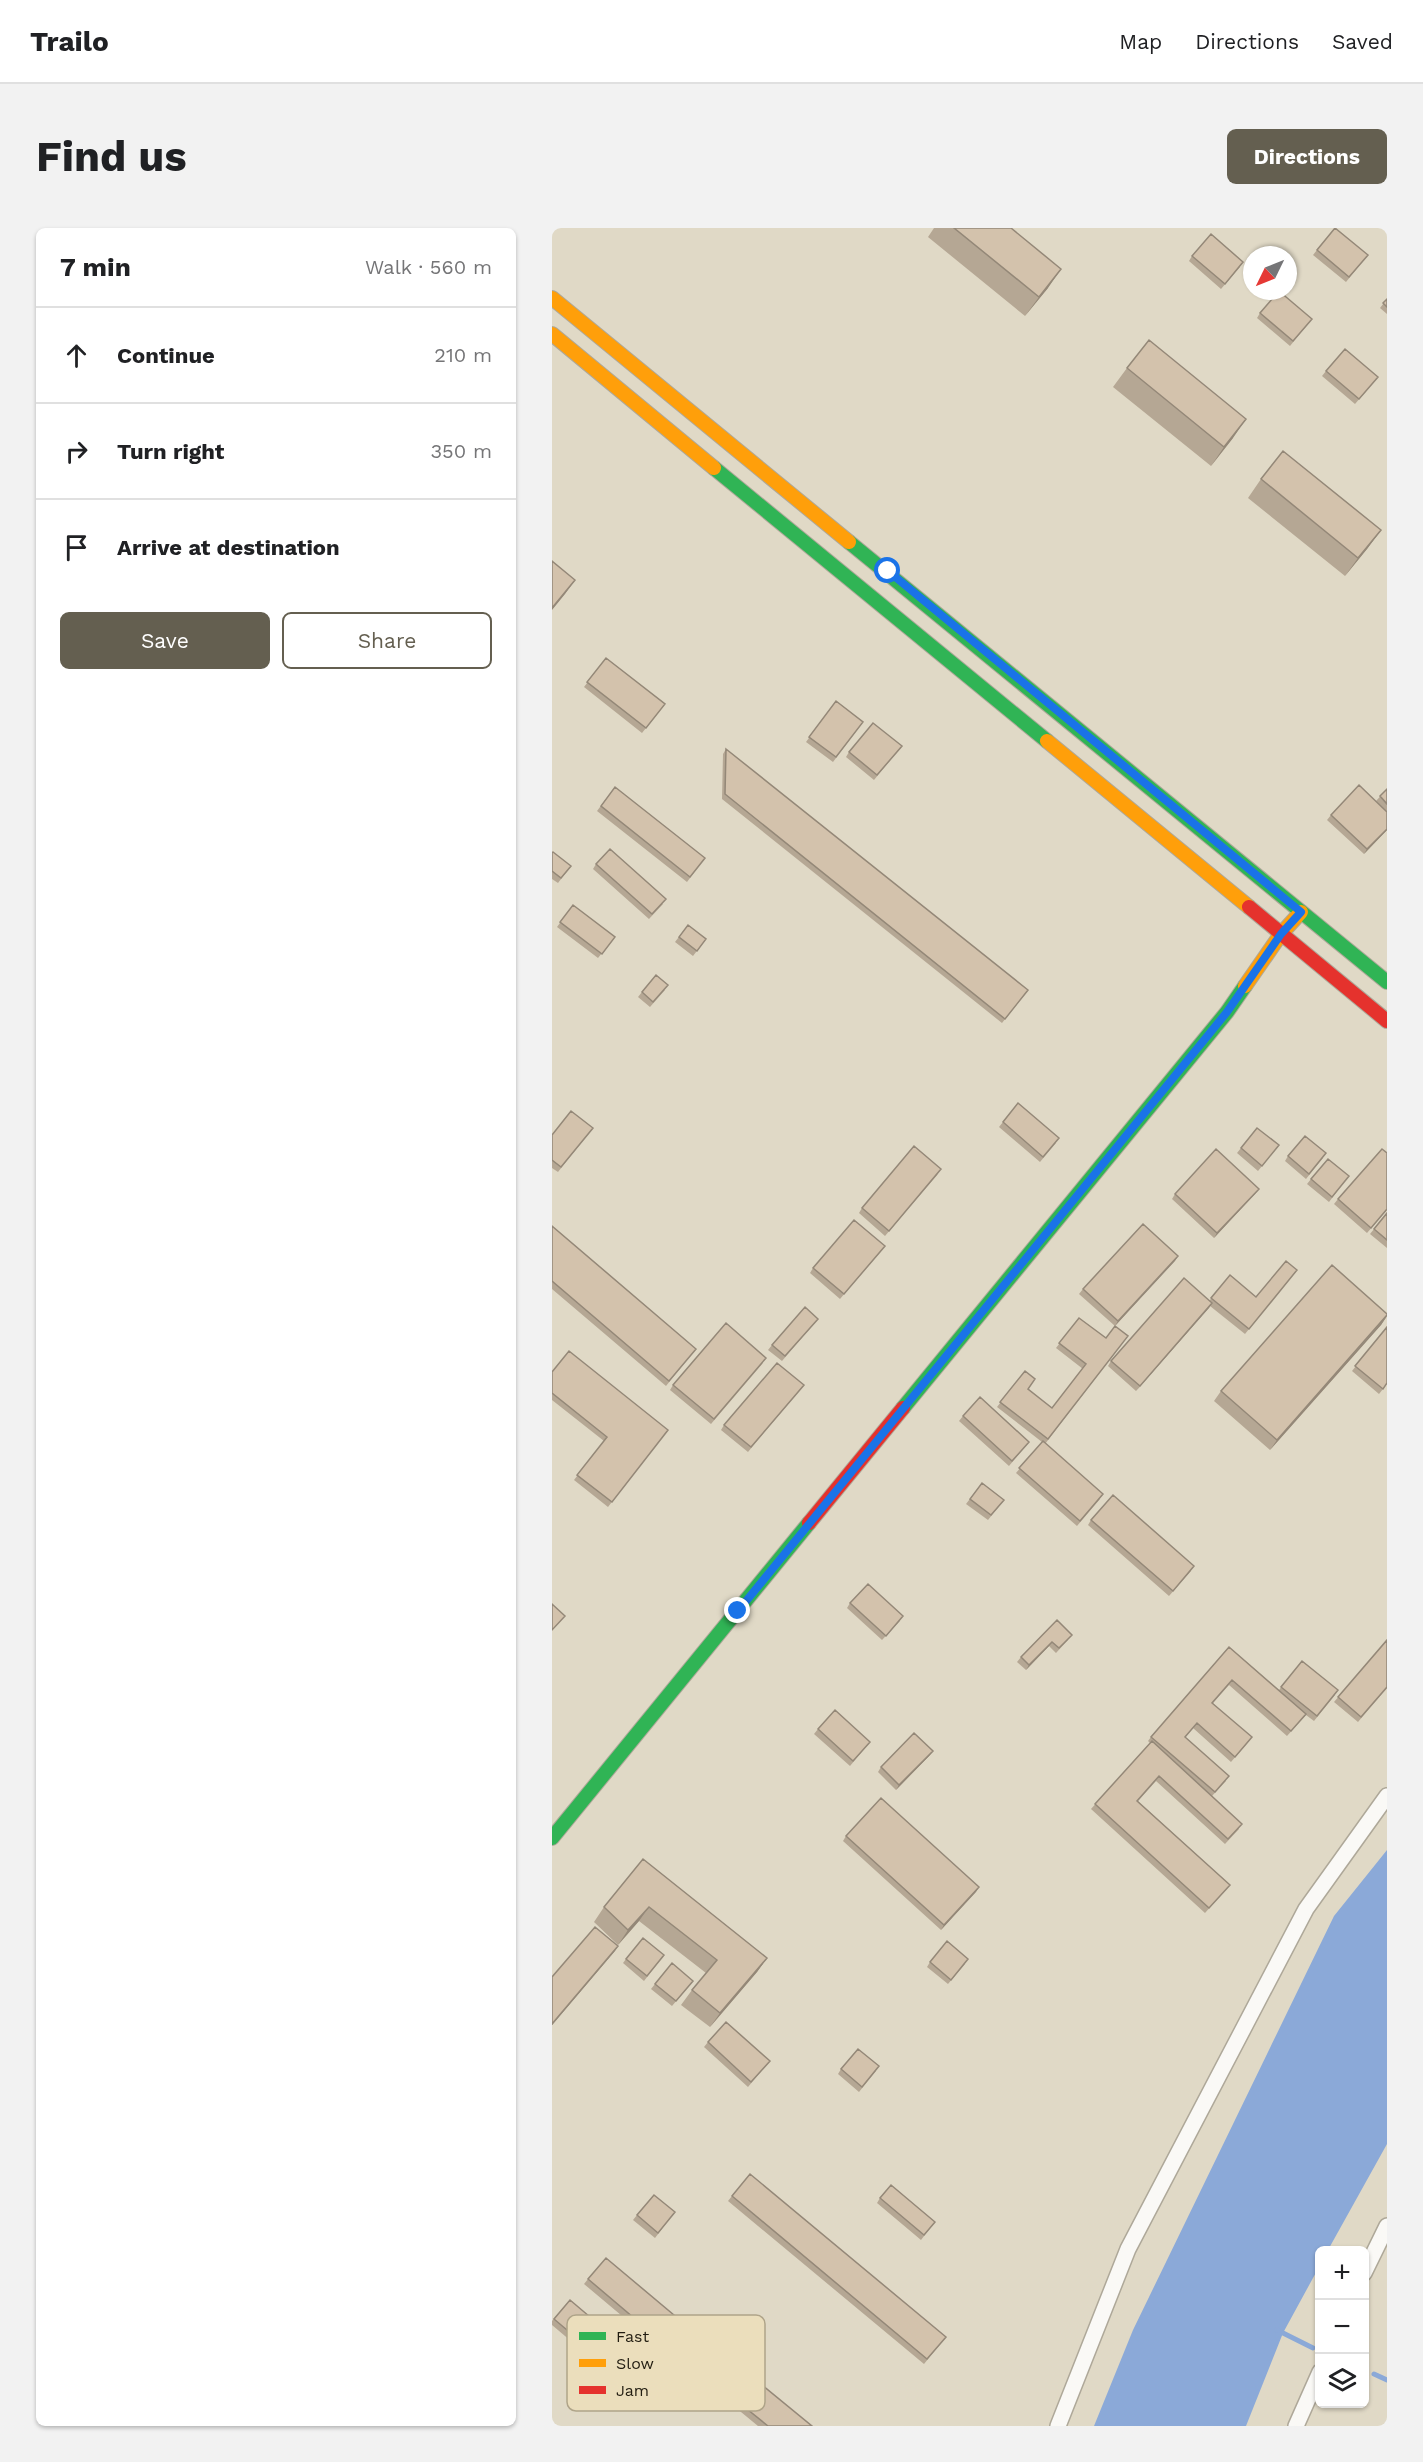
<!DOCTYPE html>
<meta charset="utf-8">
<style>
:root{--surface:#fff;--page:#f2f2f2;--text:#202124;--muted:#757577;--line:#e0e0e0;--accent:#645f50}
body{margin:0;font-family:"Work Sans",sans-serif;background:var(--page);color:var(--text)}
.controls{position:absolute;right:18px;bottom:18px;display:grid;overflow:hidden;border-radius:9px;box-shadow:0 2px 4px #0004}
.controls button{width:54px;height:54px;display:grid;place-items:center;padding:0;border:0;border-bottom:2px solid var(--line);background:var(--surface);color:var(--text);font:30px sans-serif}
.compass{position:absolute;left:691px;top:18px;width:54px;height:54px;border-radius:50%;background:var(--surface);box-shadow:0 2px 4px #0004;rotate:227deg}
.stop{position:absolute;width:18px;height:18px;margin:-14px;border:4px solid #1a73e8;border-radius:50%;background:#fff}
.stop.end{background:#1a73e8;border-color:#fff;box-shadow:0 2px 6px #0008}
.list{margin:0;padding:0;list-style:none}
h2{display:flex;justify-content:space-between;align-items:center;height:78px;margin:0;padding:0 24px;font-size:26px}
h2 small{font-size:20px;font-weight:400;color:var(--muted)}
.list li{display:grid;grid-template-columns:39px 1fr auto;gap:18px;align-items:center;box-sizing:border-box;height:96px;padding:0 24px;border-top:2px solid var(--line)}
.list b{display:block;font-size:22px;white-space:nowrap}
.list em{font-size:20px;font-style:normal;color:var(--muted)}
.actions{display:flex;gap:12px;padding:18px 24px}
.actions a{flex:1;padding:14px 0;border:2px solid var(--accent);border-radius:9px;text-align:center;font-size:21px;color:var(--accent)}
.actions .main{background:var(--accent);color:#fff}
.icon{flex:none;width:33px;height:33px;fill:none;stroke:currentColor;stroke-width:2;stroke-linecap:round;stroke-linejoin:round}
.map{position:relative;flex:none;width:835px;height:2198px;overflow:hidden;border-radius:9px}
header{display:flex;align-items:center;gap:36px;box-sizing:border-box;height:84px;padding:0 30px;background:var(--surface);border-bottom:2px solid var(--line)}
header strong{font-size:28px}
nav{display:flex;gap:33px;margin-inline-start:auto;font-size:21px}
.intro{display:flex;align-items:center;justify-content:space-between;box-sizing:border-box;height:144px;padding:0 36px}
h1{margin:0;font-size:42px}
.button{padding:15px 27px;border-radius:9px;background:var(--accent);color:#fff;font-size:21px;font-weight:700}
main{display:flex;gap:36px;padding:0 36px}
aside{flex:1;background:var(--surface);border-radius:9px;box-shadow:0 2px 4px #0004}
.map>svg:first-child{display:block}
.water{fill:#8ba9d8}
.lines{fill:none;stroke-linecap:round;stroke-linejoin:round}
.stream{stroke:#8ba9d8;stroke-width:5}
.street-casing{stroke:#aea899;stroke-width:18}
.fast-casing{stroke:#aea899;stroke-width:16}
.slow-casing{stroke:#aea899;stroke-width:16}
.jam-casing{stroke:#aea899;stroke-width:16}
.street{stroke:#faf9f6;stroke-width:15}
.fast{stroke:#30b455;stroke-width:14}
.slow{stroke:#ff9f0a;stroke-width:14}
.jam{stroke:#e5322d;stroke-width:14}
.wall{fill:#b5a794}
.shaded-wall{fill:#948878}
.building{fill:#d3c2ac;stroke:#948878;stroke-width:1.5}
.route{stroke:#1a73e8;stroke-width:8}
.key{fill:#ebdebc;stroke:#afa489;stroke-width:1.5}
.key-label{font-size:16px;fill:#221d11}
</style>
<header>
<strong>Trailo</strong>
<nav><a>Map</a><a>Directions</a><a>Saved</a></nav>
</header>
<div class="intro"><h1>Find us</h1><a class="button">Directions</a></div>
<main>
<aside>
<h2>7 min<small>Walk · 560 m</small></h2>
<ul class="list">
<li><svg class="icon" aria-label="ahead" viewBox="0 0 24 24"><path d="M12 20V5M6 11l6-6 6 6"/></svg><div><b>Continue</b></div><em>210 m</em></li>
<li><svg class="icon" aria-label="right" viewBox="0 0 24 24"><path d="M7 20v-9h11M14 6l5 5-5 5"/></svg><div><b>Turn right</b></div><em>350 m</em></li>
<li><svg class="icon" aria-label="arrive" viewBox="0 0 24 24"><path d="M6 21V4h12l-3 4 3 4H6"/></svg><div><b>Arrive at destination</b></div></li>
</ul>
<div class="actions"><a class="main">Save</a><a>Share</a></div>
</aside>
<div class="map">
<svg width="835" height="2198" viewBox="0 0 835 2198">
<rect width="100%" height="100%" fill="#e0d9c6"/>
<path class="water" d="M 835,1622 L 835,1916 L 776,2022 L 768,2022 L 767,2039 L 731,2105 L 694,2198 L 542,2198 L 581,2102 L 782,1688 Z"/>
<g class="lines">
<path class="stream" d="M 725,2102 L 761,2120
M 822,2146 L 835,2152"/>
<defs>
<path id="street" d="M 812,2045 L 835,1998
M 506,2198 L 576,2021 L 754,1681 L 835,1568
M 744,2198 L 768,2144"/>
<path id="fast" d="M 162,240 L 495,513
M 297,314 L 835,754
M 351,1180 L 675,784 L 693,758
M 0,1610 L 257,1295"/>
<path id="slow" d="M 0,70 L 297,314
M 0,106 L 162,240
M 495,513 L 697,679
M 693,758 L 729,706 L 749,684"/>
<path id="jam" d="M 697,679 L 835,793
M 257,1295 L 351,1180"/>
</defs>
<use href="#street" class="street-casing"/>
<use href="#fast" class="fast-casing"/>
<use href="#slow" class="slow-casing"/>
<use href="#jam" class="jam-casing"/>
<use href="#street" class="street"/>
<use href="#fast" class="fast"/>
<use href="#slow" class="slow"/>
<use href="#jam" class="jam"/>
</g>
<path class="wall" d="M 382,0 L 459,0 L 496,60 L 473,88 L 376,9 Z
M 765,22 L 816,27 L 794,54 L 761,27 Z
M 640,28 L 688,39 L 669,61 L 637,33 Z
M 835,71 L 835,86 L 828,80 Z
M 708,85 L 756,96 L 738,118 L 705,90 Z
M 575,140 L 681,210 L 659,238 L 561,159 Z
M 774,143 L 822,154 L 803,176 L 770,148 Z
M 709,251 L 829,302 L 815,321 L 793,348 L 696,270 Z
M 54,430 L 113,476 L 90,505 L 32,459 Z
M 284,473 L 311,494 L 281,534 L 254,514 Z
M 350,518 L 322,552 L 294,529 L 297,524 Z
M 174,521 L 472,767 L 450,795 L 170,571 L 171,526 Z
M 63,559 L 153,630 L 135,654 L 45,583 Z
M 835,561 L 835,602 L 812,626 L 775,592 L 779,587 L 835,584 L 824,573 Z
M 0,625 L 19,638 L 6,655 L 0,651 Z
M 44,636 L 111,676 L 97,691 L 41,641 Z
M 21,677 L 63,709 L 46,730 L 5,699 Z
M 136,697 L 154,711 L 141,728 L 123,714 Z
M 113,762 L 98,779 L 86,769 L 90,764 Z
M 451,894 L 504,915 L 488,934 L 447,899 Z
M 41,900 L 6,944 L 0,940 L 0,907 Z
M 727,917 L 706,943 L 685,925 L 689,920 Z
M 835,925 L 835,982 L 815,1005 L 782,976 L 786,971 Z
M 736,928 L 771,930 L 754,951 L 733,933 Z
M 386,946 L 333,1008 L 307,985 L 310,980 Z
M 759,951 L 793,953 L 777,974 L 755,956 Z
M 707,961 L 662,1010 L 620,971 L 623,966 Z
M 835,985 L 835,1020 L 818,1006 Z
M 0,998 L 144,1121 L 114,1158 L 0,1061 Z
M 329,1023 L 288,1071 L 258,1045 L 261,1040 Z
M 626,1028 L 563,1098 L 527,1066 L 531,1061 Z
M 745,1042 L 693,1106 L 658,1078 L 584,1163 L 556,1138 L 559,1133 L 658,1072 L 678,1047 L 704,1069 Z
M 835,1088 L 829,1097 L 718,1222 L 662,1173 L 669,1163 Z
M 527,1090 L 554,1110 L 576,1108 L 493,1216 L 548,1271 L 525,1298 L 464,1245 L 490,1214 L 445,1179 L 473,1143 L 476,1161 L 500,1180 L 531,1141 L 504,1120 Z
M 266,1091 L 230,1133 L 216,1122 L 220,1117 Z
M 835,1099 L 835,1156 L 827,1166 L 800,1143 Z
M 211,1135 L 159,1196 L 118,1162 L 121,1157 Z
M 0,1144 L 116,1202 L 56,1279 L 22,1252 L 52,1213 L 0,1172 Z
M 252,1157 L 196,1224 L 169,1202 L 172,1197 Z
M 411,1188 L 477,1214 L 457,1238 L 407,1193 Z
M 430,1255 L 452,1272 L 436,1292 L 414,1276 Z
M 539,1292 L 639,1343 L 617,1368 L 536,1297 Z
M 298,1375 L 348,1393 L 330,1412 L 295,1380 Z
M 505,1392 L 516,1412 L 504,1425 L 497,1418 L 474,1442 L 465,1434 L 469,1429 Z
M 835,1412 L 835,1460 L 806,1494 L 782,1474 Z
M 677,1419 L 727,1462 L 750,1433 L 783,1467 L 762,1493 L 754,1487 L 735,1508 L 677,1457 L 661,1475 L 696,1514 L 679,1534 L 641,1500 L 633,1509 L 674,1553 L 660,1568 L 687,1601 L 673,1616 L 604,1553 L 586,1573 L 678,1657 L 653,1685 L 539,1581 L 598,1515 L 596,1513 L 599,1509 Z
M 266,1501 L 318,1514 L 298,1538 L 262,1506 Z
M 381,1523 L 377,1528 L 344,1562 L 326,1544 L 329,1539 Z
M 294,1608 L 427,1659 L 389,1702 L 291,1613 Z
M 91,1631 L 215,1730 L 205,1744 L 158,1799 L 129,1777 L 140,1762 L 154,1745 L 87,1693 L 66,1717 L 42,1694 L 52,1679 Z
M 112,1727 L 92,1753 L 71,1735 L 74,1731 Z
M 378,1734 L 413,1736 L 396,1756 L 375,1739 Z
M 103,1756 L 137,1758 L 120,1778 L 99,1761 Z
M 156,1814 L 218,1833 L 196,1859 L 152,1819 Z
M 289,1841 L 324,1843 L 307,1864 L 286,1846 Z
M 180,1968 L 394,2109 L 372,2136 L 176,1973 Z
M 328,1970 L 379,1999 L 369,2012 L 325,1975 Z
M 85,1987 L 119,1989 L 103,2010 L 81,1992 Z
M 36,2051 L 169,2134 L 151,2156 L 32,2056 Z
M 18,2072 L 107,2154 L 91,2174 L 0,2097 L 0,2093 Z
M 175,2165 L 260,2198 L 206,2198 L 172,2170 Z"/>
<path class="shaded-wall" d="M 509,41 L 496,60 L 473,88 L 487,69 Z
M 694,191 L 681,210 L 659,238 L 672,219 Z
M 829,302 L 815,321 L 793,348 L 806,330 Z
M 23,352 L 13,366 L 0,382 L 0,380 Z
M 835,601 L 835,602 L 812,626 L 815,621 Z
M 707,961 L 703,966 L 662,1010 L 665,1005 Z
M 626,1028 L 623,1033 L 563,1098 L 566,1093 Z
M 660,1075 L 657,1080 L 584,1163 L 588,1158 Z
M 835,1088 L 829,1097 L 718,1222 L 725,1212 Z
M 500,1414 L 497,1418 L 474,1442 L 477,1437 Z
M 381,1523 L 377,1528 L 344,1562 L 347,1557 Z
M 427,1659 L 424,1664 L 389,1702 L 392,1697 Z
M 97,1679 L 87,1693 L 66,1717 L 76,1702 Z
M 66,1718 L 63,1723 L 0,1797 L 0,1796 Z
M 215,1730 L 205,1744 L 158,1799 L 168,1785 Z"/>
<path class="building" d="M 402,0 L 459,0 L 509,41 L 487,69 Z
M 783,0 L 816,27 L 797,49 L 765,22 Z
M 659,6 L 691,34 L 673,56 L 640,28 Z
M 727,63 L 760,91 L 741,113 L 708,85 Z
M 835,71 L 835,79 L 831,75 Z
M 597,112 L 694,191 L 672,219 L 575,140 Z
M 793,121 L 826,149 L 807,171 L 774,143 Z
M 731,223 L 829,302 L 806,330 L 709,251 Z
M 0,333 L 23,352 L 0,380 Z
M 54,430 L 113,476 L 94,500 L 35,454 Z
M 284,473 L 311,494 L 284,529 L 257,509 Z
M 321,495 L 350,518 L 325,547 L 297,524 Z
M 174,521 L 476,762 L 453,791 L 173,566 Z
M 807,557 L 835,584 L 835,601 L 815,621 L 779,587 Z
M 63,559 L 153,630 L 138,649 L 49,578 Z
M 835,561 L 835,576 L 828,568 Z
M 58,621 L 114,671 L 100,686 L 44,636 Z
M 1,624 L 19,638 L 9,650 L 0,643 L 0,625 Z
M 21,677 L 63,709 L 50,726 L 8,694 Z
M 136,697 L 154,711 L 145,723 L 127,709 Z
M 104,747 L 116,757 L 101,774 L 90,764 Z
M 466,875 L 507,910 L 491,929 L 451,894 Z
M 19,883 L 41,900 L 9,939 L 0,932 L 0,907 Z
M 705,900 L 727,917 L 710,938 L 689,920 Z
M 753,908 L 774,925 L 757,946 L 736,928 Z
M 362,918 L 389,941 L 337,1003 L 310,980 Z
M 664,921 L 707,961 L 665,1005 L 623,966 Z
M 830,921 L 835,925 L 835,981 L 819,1000 L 786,971 Z
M 776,931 L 797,948 L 780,969 L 759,951 Z
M 835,985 L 835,1012 L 822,1001 Z
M 302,992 L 333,1018 L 292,1066 L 261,1040 Z
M 591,996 L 626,1028 L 566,1093 L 531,1061 Z
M 0,998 L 144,1121 L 117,1153 L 0,1053 Z
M 734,1033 L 745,1042 L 697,1101 L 659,1070 L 678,1047 L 704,1069 Z
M 780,1037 L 835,1086 L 835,1087 L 725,1212 L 669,1163 Z
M 632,1050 L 660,1075 L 588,1158 L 559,1133 Z
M 253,1079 L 266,1091 L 233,1128 L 220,1117 Z
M 527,1090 L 554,1110 L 563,1098 L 576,1108 L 496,1211 L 448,1174 L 473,1143 L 483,1151 L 476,1161 L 500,1180 L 534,1136 L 507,1115 Z
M 174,1095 L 214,1130 L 162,1191 L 121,1157 Z
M 835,1099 L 835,1155 L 831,1161 L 803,1138 Z
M 17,1123 L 116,1202 L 60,1274 L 25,1247 L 55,1209 L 0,1165 L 0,1144 Z
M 225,1135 L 252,1157 L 199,1219 L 172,1197 Z
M 428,1169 L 477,1214 L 460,1233 L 411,1188 Z
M 491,1213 L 551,1266 L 528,1293 L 467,1240 Z
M 430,1255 L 452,1272 L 439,1287 L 418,1271 Z
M 561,1267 L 642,1338 L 621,1363 L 539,1292 Z
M 316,1356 L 351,1388 L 334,1408 L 298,1375 Z
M 0,1376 L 13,1388 L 0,1402 Z
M 505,1392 L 520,1407 L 507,1420 L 500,1414 L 477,1437 L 469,1429 Z
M 835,1412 L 835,1459 L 809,1489 L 786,1469 Z
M 677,1419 L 754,1486 L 739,1503 L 680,1452 L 660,1475 L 700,1509 L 683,1529 L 645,1495 L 633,1509 L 677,1548 L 663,1564 L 599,1509 Z
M 750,1433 L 786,1462 L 765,1488 L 729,1459 Z
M 283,1482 L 318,1514 L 301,1533 L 266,1501 Z
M 362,1505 L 381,1523 L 347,1557 L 329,1539 Z
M 600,1513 L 690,1596 L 676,1611 L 607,1548 L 585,1573 L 678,1657 L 657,1680 L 543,1576 Z
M 329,1570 L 427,1659 L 392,1697 L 294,1608 Z
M 91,1631 L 215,1730 L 168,1785 L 140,1762 L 165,1732 L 97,1679 L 76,1702 L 52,1679 Z
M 43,1699 L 66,1718 L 0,1796 L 0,1749 Z
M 91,1710 L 112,1727 L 95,1748 L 74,1731 Z
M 395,1713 L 416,1731 L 399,1752 L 378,1734 Z
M 120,1735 L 141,1753 L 124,1773 L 103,1756 Z
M 174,1794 L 218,1833 L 199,1854 L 156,1814 Z
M 306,1821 L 327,1838 L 310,1859 L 289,1841 Z
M 198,1946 L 394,2109 L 375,2131 L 180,1968 Z
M 339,1957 L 383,1994 L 372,2007 L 328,1970 Z
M 102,1967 L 123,1984 L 106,2005 L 85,1987 Z
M 54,2030 L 172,2129 L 154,2151 L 36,2051 Z
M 18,2072 L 110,2150 L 94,2169 L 2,2091 Z
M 193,2143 L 260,2198 L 216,2198 L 175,2165 Z"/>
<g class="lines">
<path class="route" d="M 186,1383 L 675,784 L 729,706 L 749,684 L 336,343"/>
</g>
<rect x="15" y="2087" width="198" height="96" rx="9" class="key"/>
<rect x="27" y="2104" width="27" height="8" fill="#30b455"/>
<rect x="27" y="2131" width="27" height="8" fill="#ff9f0a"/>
<rect x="27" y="2158" width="27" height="8" fill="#e5322d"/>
<g class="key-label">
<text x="64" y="2114">Fast</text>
<text x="64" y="2141">Slow</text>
<text x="64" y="2168">Jam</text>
</g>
</svg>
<div class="controls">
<button>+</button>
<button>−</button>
<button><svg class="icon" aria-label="layers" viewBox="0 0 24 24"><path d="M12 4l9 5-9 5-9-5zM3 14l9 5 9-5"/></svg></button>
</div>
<svg class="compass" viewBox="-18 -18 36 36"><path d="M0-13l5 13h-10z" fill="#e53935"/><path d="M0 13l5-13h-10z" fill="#757577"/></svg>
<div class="stop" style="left:336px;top:343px"></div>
<div class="stop end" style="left:186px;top:1383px"></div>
</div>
</main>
